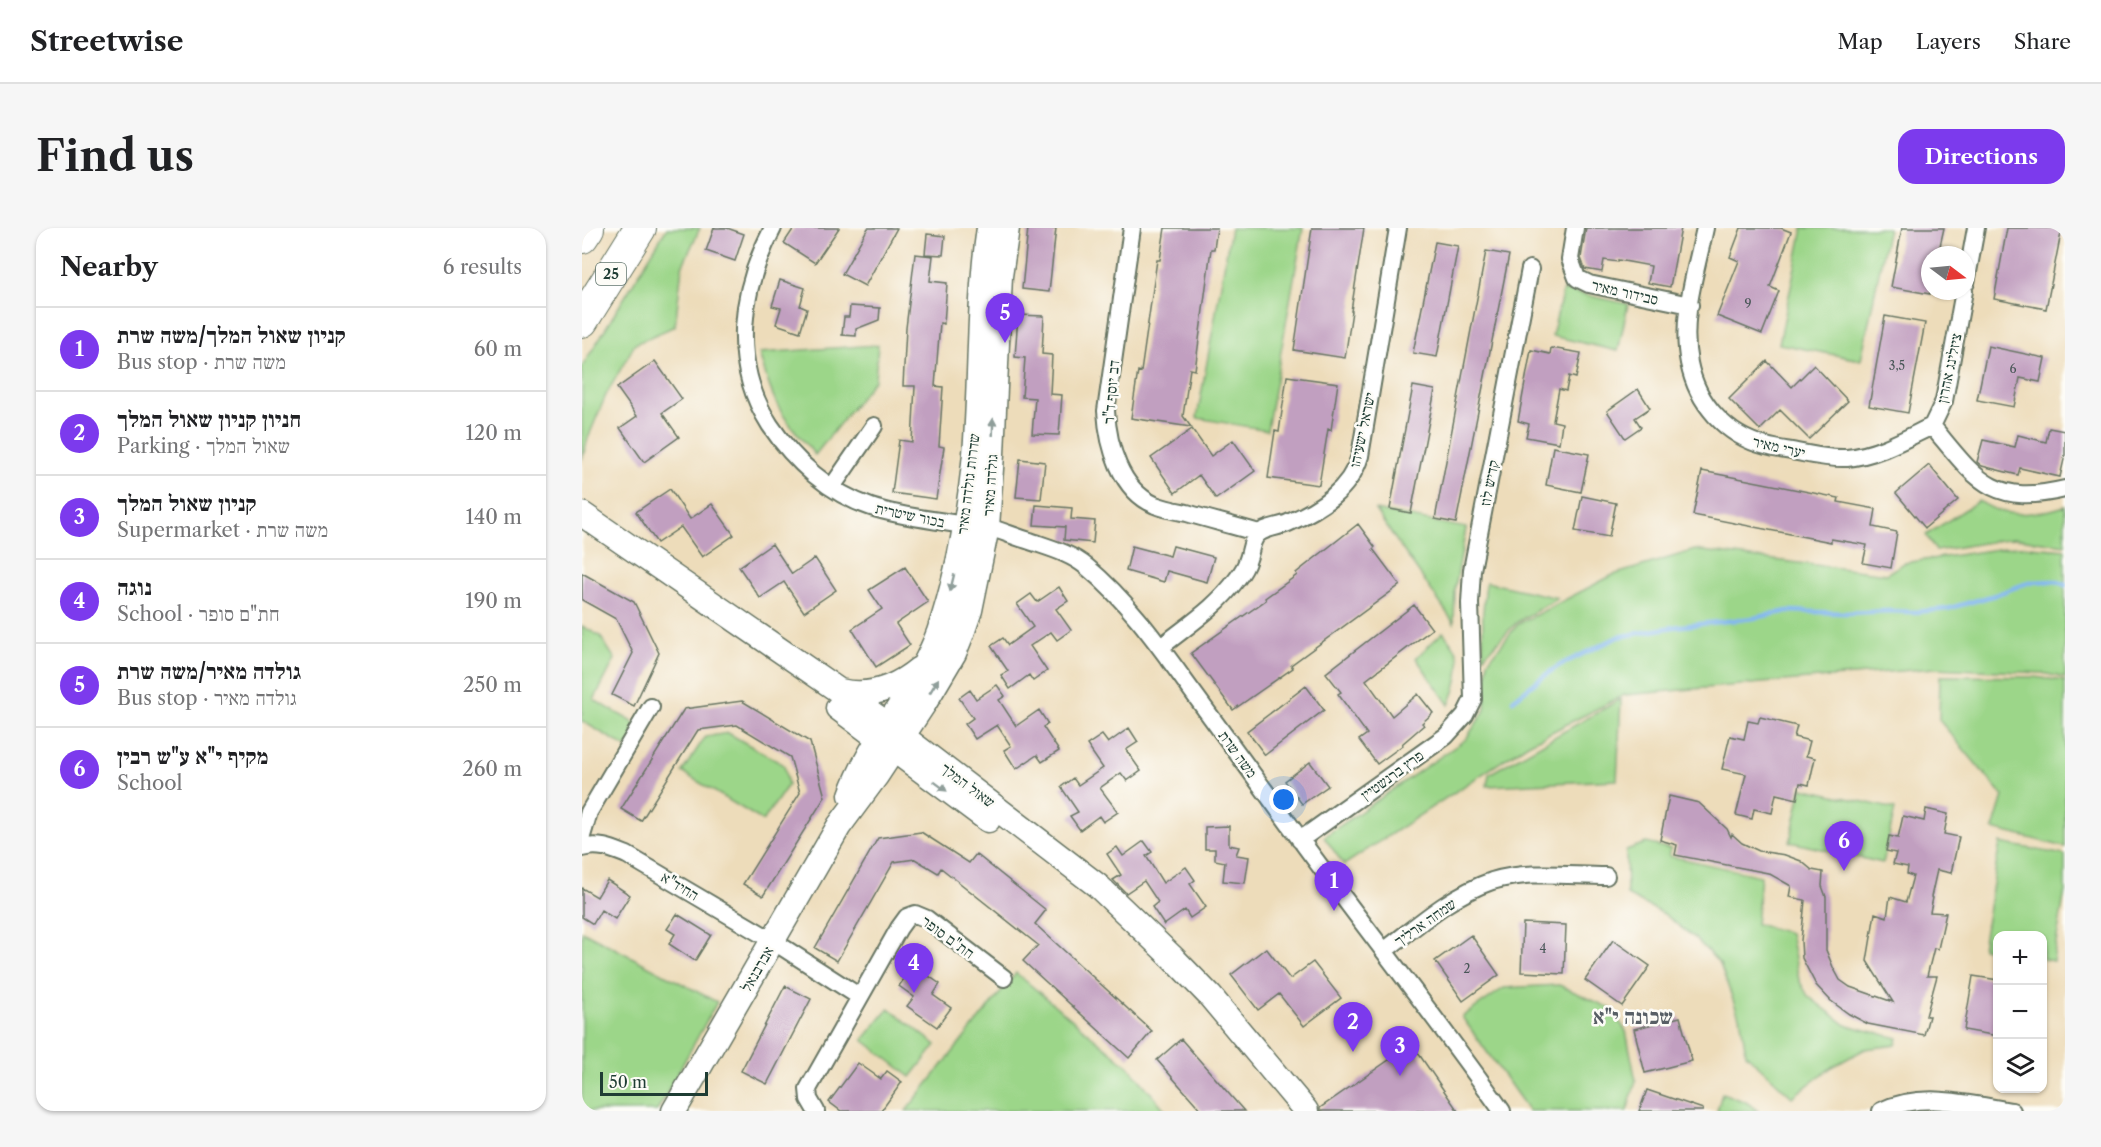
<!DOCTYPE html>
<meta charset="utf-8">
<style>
:root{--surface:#fff;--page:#f6f6f6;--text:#202124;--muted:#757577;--line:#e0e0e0;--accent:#7c3aed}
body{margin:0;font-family:"Libre Caslon Text","Frank Ruhl Libre",serif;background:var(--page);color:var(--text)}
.controls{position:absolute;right:18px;bottom:18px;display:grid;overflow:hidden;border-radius:12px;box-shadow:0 2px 4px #0004}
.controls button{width:54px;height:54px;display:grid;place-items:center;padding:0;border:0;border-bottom:2px solid var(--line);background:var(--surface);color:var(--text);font:30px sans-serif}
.compass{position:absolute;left:1339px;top:18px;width:54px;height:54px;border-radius:50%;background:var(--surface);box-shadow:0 2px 4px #0004;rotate:106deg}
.scale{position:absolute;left:18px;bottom:15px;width:108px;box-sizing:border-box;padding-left:6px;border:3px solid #1f3d34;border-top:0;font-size:16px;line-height:21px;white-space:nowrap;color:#1f3d34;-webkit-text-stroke:4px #fdfcf7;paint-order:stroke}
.you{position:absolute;left:702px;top:572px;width:21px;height:21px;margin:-15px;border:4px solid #fff;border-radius:50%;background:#1a73e8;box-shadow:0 0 0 9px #1a73e833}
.badge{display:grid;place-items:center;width:39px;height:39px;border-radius:50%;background:var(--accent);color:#fff;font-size:20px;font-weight:700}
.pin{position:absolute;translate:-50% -50px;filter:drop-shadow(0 2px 3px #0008)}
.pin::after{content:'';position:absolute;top:32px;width:21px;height:18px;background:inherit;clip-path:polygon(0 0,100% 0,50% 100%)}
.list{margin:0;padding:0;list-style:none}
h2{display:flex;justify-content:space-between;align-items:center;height:78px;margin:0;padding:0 24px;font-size:26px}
h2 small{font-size:20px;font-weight:400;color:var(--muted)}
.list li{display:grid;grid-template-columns:39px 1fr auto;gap:18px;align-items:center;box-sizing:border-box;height:84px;padding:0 24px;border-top:2px solid var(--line)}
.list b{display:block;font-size:22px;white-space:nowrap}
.list p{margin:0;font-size:20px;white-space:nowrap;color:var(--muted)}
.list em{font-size:20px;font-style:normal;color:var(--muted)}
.icon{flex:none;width:33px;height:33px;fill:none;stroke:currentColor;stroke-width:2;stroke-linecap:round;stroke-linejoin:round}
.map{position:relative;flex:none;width:1483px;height:883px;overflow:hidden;border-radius:18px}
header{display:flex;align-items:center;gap:36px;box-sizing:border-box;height:84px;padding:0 30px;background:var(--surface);border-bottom:2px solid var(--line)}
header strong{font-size:28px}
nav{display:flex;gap:33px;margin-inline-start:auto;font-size:21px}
.intro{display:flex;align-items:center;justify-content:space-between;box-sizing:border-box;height:144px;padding:0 36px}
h1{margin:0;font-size:42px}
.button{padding:15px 27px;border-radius:18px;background:var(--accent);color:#fff;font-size:21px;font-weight:700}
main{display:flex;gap:36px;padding:0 36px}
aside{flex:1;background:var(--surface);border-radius:18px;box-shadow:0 2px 4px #0004}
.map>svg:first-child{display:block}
.green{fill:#9cd689;stroke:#5e8a5e;stroke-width:1.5}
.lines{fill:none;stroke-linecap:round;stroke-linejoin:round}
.stream{stroke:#83b7f1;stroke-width:4.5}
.building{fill:#c19fc0}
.street-casing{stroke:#677563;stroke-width:20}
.secondary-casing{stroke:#677563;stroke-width:27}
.highway-casing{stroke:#677563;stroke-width:34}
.street{stroke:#fff;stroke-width:16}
.secondary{stroke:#fff;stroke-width:24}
.highway{stroke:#fff;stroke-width:32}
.oneway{fill:#8f9e9a}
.labels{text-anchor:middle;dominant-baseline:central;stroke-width:5;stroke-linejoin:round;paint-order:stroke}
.number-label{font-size:12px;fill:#485657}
.shield{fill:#fdfcf7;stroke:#62766e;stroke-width:1.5}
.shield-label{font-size:14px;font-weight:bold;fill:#1f3d34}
.street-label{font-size:15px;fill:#1f3d34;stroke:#fdfcf7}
.district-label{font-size:21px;font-weight:bold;fill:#585f65;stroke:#fdfcf7}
</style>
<header>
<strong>Streetwise</strong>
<nav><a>Map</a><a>Layers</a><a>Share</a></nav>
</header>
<div class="intro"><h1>Find us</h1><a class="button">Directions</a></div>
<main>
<aside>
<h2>Nearby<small>6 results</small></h2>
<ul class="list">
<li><span class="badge">1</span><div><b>קניון שאול המלך/משה שרת</b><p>Bus stop · משה שרת</p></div><em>60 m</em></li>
<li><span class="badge">2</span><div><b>חניון קניון שאול המלך</b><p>Parking · שאול המלך</p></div><em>120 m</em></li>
<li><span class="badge">3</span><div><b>קניון שאול המלך</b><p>Supermarket · משה שרת</p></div><em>140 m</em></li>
<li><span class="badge">4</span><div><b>נוגה</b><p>School · חת&quot;ם סופר</p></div><em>190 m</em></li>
<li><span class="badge">5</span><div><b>גולדה מאיר/משה שרת</b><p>Bus stop · גולדה מאיר</p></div><em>250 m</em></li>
<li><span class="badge">6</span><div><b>מקיף י&quot;א ע&quot;ש רבין</b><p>School</p></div><em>260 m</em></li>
</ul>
</aside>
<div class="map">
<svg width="1483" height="883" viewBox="0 0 1483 883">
<rect width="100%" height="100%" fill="#fdfcf7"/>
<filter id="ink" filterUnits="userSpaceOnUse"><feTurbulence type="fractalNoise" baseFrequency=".0167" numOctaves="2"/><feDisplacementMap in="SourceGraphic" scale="12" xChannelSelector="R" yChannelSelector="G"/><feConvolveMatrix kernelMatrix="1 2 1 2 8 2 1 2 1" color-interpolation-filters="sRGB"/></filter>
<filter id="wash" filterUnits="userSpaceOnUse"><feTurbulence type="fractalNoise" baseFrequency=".008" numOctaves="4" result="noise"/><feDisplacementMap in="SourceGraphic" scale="24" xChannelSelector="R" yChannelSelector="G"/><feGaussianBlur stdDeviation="1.35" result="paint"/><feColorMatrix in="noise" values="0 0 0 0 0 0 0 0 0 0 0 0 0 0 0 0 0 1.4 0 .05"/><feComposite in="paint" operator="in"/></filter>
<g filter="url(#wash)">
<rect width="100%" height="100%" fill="#eddcba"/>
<path class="green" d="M 85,0 L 118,0 L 100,39 L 93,98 L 53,116 L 24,167 L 6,210 L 0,232 L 0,139 Z
M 649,0 L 721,0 L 685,202 L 615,190 Z
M 1221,0 L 1306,0 L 1279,132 L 1197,116 Z
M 981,62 L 1046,76 L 1036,123 L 970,108 Z
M 296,117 L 293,151 L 233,227 C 220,210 203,194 194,174 C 186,158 182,141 177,125 Z
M 1396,273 C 1403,276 1410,281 1418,283 C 1437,289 1464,284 1483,278 L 1483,317 L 1431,310 L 1354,323 L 1344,307 Z
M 793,282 L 884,300 L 873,360 L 872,395 Z
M 1436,318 L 1483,322 L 1483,450 L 1460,445 L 1353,440 L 1042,467 L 946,516 L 762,637 L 742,609 L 884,511 L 903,482 L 906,433 L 936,396 L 1031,347 L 1113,322 L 1304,346 L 1322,335 Z
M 904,354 L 976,370 L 935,394 L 901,429 L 901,384 Z
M 0,398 L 18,408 L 33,431 L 12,472 L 58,498 L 45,520 L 0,493 Z
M 861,404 C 865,410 872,417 875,424 C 881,438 873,464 867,477 L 834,430 Z
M 1358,448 L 1452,449 L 1483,453 L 1483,619 L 1411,601 L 1421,568 L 1357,492 Z
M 1039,471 L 1035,552 L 905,558 L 907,546 Z
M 146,505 L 202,537 L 206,557 L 181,593 L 100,544 L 123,509 Z
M 1220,560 L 1313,581 L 1301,635 L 1208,614 Z
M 1064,615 L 1089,621 L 1087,628 L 1179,648 L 1174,696 L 1208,705 L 1217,752 L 1226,768 L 1264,797 L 1316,810 L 1314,817 L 1283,821 L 1250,839 L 1210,869 L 1164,826 L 1159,794 L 1138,736 L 1116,713 L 1082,686 L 1045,667 L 1044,622 Z
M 1418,615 L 1483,627 L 1483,663 L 1471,733 L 1461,731 L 1460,708 L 1416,708 L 1415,723 L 1400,720 Z
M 0,703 L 135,774 L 75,883 L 0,883 Z
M 434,745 L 547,839 L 584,883 L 324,883 Z
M 977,757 L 1028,780 L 1044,803 L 1054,853 L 1045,883 L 947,883 L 880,789 L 922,760 Z
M 307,780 L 354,817 L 329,849 L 281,812 Z
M 1140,865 L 1164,874 L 1176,883 L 1135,883 Z"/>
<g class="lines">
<path class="stream" d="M 931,472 L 959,450 L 978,437 L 1036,409 L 1091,399 L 1172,390 L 1206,383 L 1264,385 L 1306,383 L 1332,384 L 1365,381 L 1413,367 L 1448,354 L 1473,353 L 1483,357"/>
</g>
<g id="blocks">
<path class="building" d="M 132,0 L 145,0 L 162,6 L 153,33 L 124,23 Z
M 212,0 L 257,0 L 233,35 L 202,15 Z
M 286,0 L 315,0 L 283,58 L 260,46 Z
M 446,0 L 474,0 L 467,64 L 440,61 Z
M 583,0 L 635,0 L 632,21 L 629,21 L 613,142 L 608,141 L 601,188 L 609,199 L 549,190 L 556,143 L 559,144 L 575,32 L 578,32 Z
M 730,0 L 782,0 L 769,83 L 770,83 L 763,130 L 712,122 Z
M 1004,0 L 1099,0 L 1088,59 L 1066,55 L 1069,38 L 1036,32 L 1036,34 L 1022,32 L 1020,44 L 1003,41 L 999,30 Z
M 1159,0 L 1199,0 L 1209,4 L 1188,59 L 1197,63 L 1180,106 L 1135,88 L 1157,33 L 1148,29 Z
M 1320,0 L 1362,0 L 1356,27 L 1348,27 L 1348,66 L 1309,59 Z
M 1425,0 L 1480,0 L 1464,81 L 1412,71 Z
M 345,6 L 363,8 L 361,27 L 343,26 Z
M 853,14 L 876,18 L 855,129 L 831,125 Z
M 904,23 L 927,27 L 874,295 L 853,291 Z
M 333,26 L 351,28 L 348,53 L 365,55 L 362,96 L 358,95 L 353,158 L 361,159 L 357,218 L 362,219 L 354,271 L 310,265 L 317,212 L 330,214 L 333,158 L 321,158 L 324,100 Z
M 198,52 L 223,60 L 218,78 L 225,81 L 218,104 L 194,96 L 199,80 L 190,78 Z
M 268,78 L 298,80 L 297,92 L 274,101 L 274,108 L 260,107 L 262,89 L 267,89 Z
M 436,87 L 462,88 L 460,126 L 470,127 L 468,166 L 480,167 L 477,207 L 450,206 L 453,170 L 440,169 L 443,130 L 433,129 Z
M 1303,88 L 1343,95 L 1326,185 L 1287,178 Z
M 1406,118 L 1463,130 L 1458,154 L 1438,150 L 1432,179 L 1395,172 Z
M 969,120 L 999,125 L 994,150 L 987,148 L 984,163 L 977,161 L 971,193 L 980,195 L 977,215 L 944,209 L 947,196 L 936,193 L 949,122 L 968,126 Z
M 73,133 L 100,171 L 80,185 L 97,209 L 62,234 L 38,200 L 55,188 L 35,160 Z
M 1185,133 L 1210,159 L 1232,137 L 1266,173 L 1227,211 L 1198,182 L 1178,202 L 1147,171 Z
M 705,148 L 756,155 L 749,202 L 746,201 L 737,257 L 686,250 L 693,203 L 697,204 Z
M 831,158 L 853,162 L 829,285 L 808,281 Z
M 1056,161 L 1068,180 L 1053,190 L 1059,199 L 1043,210 L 1025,183 Z
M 1467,200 L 1483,203 L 1483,227 L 1478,249 L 1438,240 L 1436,247 L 1400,238 L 1395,234 L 1401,212 L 1433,219 L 1436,207 L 1464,214 Z
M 610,201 L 629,228 L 651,212 L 673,243 L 634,271 L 617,247 L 593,265 L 569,230 Z
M 971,219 L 1007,226 L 999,264 L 964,257 Z
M 438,231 L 463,234 L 459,271 L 434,269 Z
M 1347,237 L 1376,272 L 1343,300 L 1314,265 Z
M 1120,243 L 1257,270 L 1256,274 L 1294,281 L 1291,299 L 1315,304 L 1309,340 L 1281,335 L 1285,317 L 1249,311 L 1249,314 L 1111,287 Z
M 88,261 L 108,291 L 130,276 L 152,307 L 120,329 L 99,299 L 75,315 L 54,284 Z
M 1000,268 L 1034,275 L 1027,309 L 993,303 Z
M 454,277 L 490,280 L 489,291 L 513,293 L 511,315 L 482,312 L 483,299 L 452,297 Z
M 776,296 L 793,319 L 791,321 L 818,357 L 709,437 L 711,440 L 651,482 L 609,425 L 684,372 L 683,370 L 715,347 L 714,345 Z
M 190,316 L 210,346 L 233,330 L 254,362 L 222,384 L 202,354 L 178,370 L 157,339 Z
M 550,318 L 588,328 L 591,318 L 632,329 L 625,354 L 585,343 L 582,354 L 544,343 Z
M 323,339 L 346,374 L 314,396 L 328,417 L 294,439 L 270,401 L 300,381 L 287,362 Z
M 0,345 L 52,374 L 77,425 L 52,478 L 30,467 L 51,425 L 34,391 L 0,372 Z
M 477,359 L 486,373 L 474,381 L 489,402 L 475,412 L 469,404 L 448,418 L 465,443 L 451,453 L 447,447 L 428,461 L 419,447 L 426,443 L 409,418 L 421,410 L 426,417 L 451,399 L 435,376 L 449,366 L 455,374 Z
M 832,377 L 850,401 L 784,452 L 810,488 L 836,466 L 851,485 L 840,495 L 842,497 L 820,516 L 821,517 L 795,536 L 777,512 L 785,506 L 756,466 L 759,464 L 744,445 Z
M 415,457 L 423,468 L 417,472 L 434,498 L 457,482 L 466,496 L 461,499 L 477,523 L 460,534 L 455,527 L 434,541 L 422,522 L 429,518 L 415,497 L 393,511 L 383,496 L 391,490 L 377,470 L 388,462 L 394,471 Z
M 724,458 L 742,482 L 683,527 L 665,503 Z
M 160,473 L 228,514 L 243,569 L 181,668 L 161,656 L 218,565 L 208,529 L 155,497 L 116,502 L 59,593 L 39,581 L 102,481 Z
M 1178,489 L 1215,498 L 1212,509 L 1228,513 L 1224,528 L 1233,530 L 1227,557 L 1218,555 L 1215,571 L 1194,566 L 1190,585 L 1172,581 L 1170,591 L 1154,587 L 1164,546 L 1140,541 L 1148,508 L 1162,511 L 1166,493 L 1176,495 Z
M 547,500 L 556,514 L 544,522 L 559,543 L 545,553 L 539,545 L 518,560 L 536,584 L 521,594 L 517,588 L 498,602 L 488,588 L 496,584 L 479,559 L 491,550 L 496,557 L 521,540 L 505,517 L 520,507 L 526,515 Z
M 728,534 L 746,558 L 720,576 L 703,553 Z
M 1087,568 L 1117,575 L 1145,601 L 1149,609 L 1150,606 L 1160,615 L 1177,623 L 1203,627 L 1219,633 L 1230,642 L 1241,644 L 1240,658 L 1244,669 L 1244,722 L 1251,739 L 1258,752 L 1268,759 L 1311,774 L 1285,733 L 1293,685 L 1305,689 L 1308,669 L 1324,674 L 1331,648 L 1325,646 L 1326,639 L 1311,636 L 1314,625 L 1304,623 L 1307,608 L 1316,610 L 1321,588 L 1342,593 L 1344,581 L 1366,586 L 1362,606 L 1377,609 L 1369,645 L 1355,642 L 1349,669 L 1351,670 L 1348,684 L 1364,685 L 1356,721 L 1352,720 L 1345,748 L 1355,748 L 1344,788 L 1347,788 L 1342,807 L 1286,796 L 1267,786 L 1249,773 L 1234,757 L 1220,730 L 1219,713 L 1223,672 L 1207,669 L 1209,658 L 1186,645 L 1093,627 L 1095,617 L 1078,612 Z
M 647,598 L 647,617 L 657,619 L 654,627 L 667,629 L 663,655 L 641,653 L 643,634 L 633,632 L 633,621 L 623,621 L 623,599 Z
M 339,604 L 387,635 L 394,626 L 464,682 L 453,696 L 570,803 L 547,830 L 441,733 L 456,717 L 359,640 L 356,645 L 333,631 L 312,634 L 255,733 L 233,720 L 296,610 Z
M 562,613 L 570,624 L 564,628 L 581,655 L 604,639 L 613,652 L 608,656 L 624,679 L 608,690 L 603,682 L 582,697 L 570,679 L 576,674 L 562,653 L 544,665 L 531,652 L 539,647 L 525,626 L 535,619 L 541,628 Z
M 25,652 L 48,667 L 33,691 L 19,682 L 11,696 L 0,689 L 0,660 L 15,669 Z
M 95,686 L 129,707 L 113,733 L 87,716 L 93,706 L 85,701 Z
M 941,695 L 984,697 L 982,746 L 939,744 Z
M 889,707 L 917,747 L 881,773 L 853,733 Z
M 1031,712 L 1068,738 L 1040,778 L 1003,752 Z
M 684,720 L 708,751 L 731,734 L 759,770 L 722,798 L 697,766 L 676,782 L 649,747 Z
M 331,737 L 358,756 L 351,767 L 369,780 L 355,799 L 325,778 L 332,769 L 317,758 Z
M 1391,748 L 1416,752 L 1416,808 L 1382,802 Z
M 203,758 L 229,771 L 185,856 L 159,843 Z
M 1098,789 L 1110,833 L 1063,845 L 1052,801 Z
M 599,811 L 662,883 L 620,883 L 575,832 Z
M 830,816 L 876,883 L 738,883 L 738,880 Z
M 276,835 L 299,851 L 305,843 L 320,854 L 299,883 L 259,883 L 247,874 Z
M 1065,862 L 1121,881 L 1121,883 L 1057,883 Z"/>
</g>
</g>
<g filter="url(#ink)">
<use href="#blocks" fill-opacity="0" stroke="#677563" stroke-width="1.5"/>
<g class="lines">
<defs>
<path id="street" d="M 191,0 C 158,62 148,135 188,197 C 212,233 247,265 289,279 C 316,288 346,291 375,296 C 385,298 396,297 406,299 C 420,303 434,309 448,313 C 468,320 488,325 505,339 C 547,374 578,419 610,463 C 640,504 669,544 699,585 C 771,685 849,782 920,883
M 550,0 L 524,183 C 526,217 538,262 573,277 C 583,281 595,283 605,285 C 629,292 653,298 677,305
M 993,0 L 988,31 L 995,50 L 1007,56 L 1108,77
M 1123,0 C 1114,43 1098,91 1107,135 C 1115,175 1144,208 1184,218 C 1194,221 1205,222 1215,224 C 1231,227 1248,231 1265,230 C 1296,227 1323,211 1350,198
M 1384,55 L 1394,0
M 1382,63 L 1362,173 L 1350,198 C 1393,249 1408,279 1483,261
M 250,259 L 292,198
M 579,419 C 605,398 635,379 655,351 C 659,346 664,338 666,331 C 669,323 669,312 676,306 C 684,299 697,299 706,295 C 738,281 768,262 778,228 L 816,0
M 0,608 L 7,584 L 69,479
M 718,612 L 864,508 L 883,487 L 891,471 L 888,375 L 890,342 L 948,41
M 0,620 C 17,615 30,621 45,627 L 191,713 L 278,769
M 802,723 C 836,697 869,667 910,653 C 945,642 988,648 1024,648
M 234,883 L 227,871 L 226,861 L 317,700 L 325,689 L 333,686 L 345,691 L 422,750
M 1299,883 C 1340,863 1387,876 1430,883"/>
<path id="secondary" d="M 0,286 L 298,491 L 516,658 L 591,730 L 628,768 L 724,883
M 258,463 C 287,470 314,460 337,441
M 256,480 L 406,592
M 269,567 C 290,508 336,463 357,404 C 376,348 387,285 393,226 C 399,151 396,75 407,0
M 92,883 L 257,598 L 294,548 L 343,474 L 372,425 L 380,405 L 388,382 L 405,299 L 410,226 L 418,48 L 425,0"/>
<path id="highway" d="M 0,9 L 6,0
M 0,93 L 58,0"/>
</defs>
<use href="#street" class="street-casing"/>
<use href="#secondary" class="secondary-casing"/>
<use href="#highway" class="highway-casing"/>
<use href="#street" class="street"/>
<use href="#secondary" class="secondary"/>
<use href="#highway" class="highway"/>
</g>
<defs><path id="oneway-solid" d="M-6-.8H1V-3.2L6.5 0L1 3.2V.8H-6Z" transform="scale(1.5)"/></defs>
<g class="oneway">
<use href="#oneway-solid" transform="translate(411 199) rotate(-88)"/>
<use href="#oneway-solid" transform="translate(370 355) rotate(104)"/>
<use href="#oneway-solid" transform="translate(352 458) rotate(-59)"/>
<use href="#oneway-solid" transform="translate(358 558) rotate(37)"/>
</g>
</g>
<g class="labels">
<g class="number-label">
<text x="1166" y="75">9</text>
<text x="1315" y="137">3,5</text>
<text x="1431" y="140">6</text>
<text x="961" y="720">4</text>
<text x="885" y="740">2</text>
</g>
<rect class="shield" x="14" y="35" width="30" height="22" rx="4.5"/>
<g class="shield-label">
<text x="29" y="46">25</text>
</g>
<g class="street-label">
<text transform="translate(1043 64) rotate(13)">סבידור מאיר</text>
<text transform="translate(1367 140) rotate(-78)">ציזלינג אהרון</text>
<text transform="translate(529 164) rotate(-85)">דב יוסף ד"ר</text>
<text transform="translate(780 202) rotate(-78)">ישראל ישעיהו</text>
<text transform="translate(1197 219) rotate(13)">יערי מאיר</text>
<text transform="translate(907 255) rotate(-79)">קדיש לוז</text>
<text transform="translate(386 256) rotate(-83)">שדרות גולדה מאיר</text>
<text transform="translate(408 257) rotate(-86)">גולדה מאיר</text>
<text transform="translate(328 287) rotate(12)">בכור שיטרית</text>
<text transform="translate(656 526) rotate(54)">משה שרת</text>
<text transform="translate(810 547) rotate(-36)">פרץ ברנשטיין</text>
<text transform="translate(386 557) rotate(37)">שאול המלך</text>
<text transform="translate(98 658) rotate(31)">החיד"א</text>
<text transform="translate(843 694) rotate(-35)">שמחה ארליך</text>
<text transform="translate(366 709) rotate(36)">חת"ם סופר</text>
<text transform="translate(175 741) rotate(-60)">אברבנאל</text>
</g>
<g class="district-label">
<text x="1051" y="788">שכונה י"א</text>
</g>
</g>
</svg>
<div class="controls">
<button>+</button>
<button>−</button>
<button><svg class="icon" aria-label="layers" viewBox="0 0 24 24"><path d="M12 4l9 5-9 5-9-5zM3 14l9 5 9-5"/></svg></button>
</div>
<svg class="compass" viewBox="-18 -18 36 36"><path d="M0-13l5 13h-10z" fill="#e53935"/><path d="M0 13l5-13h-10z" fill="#757577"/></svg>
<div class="scale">50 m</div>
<div class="you"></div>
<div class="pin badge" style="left:752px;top:683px">1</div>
<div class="pin badge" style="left:771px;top:824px">2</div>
<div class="pin badge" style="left:818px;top:848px">3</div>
<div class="pin badge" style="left:332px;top:765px">4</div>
<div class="pin badge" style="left:423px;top:115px">5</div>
<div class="pin badge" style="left:1262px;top:643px">6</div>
</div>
</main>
